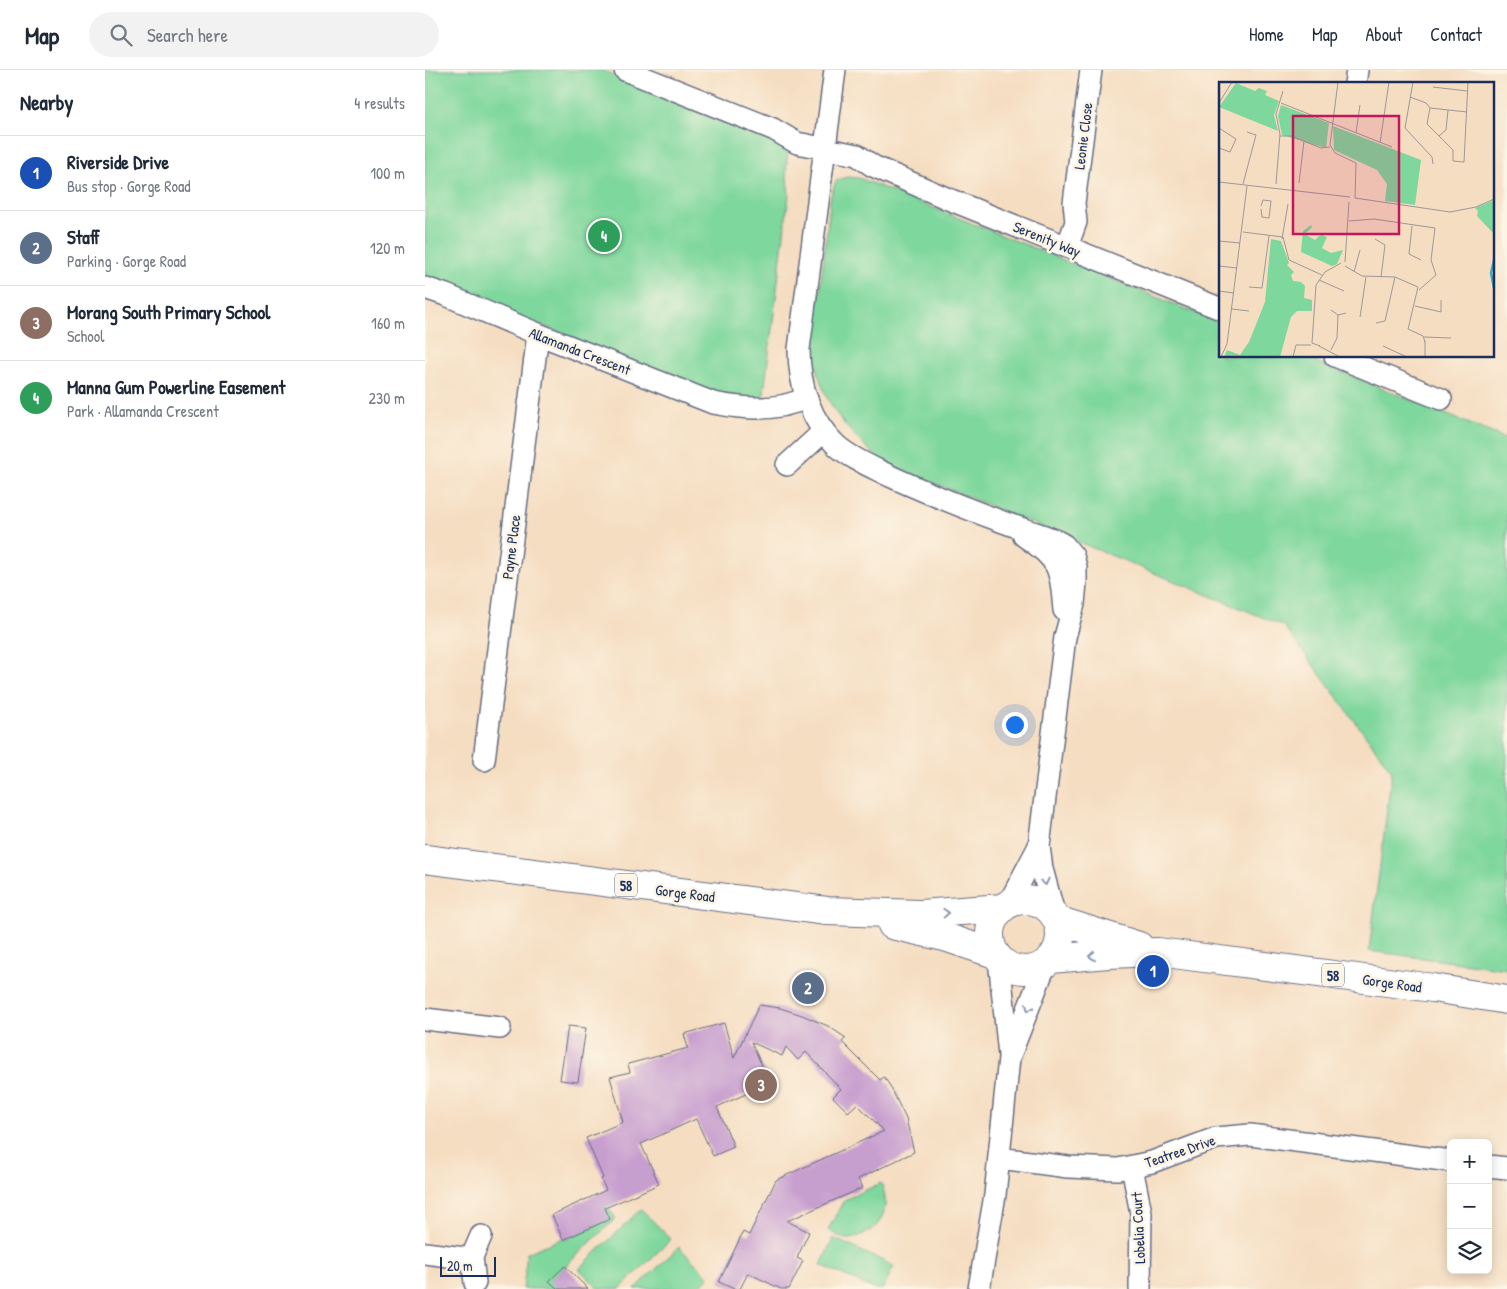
<!DOCTYPE html>
<meta charset="utf-8">
<style>
:root{--surface:#fff;--page:#f2f2f3;--text:#1f2937;--muted:#747a83;--line:#e0e1e3;--accent:#b5179e}
body{margin:0;font-family:"Patrick Hand",sans-serif;background:var(--page);color:var(--text)}
.controls{position:absolute;right:15px;bottom:15px;display:grid;overflow:hidden;border-radius:8px;box-shadow:0 2px 12px #0003}
.controls button{width:45px;height:45px;display:grid;place-items:center;padding:0;border:0;border-bottom:1px solid var(--line);background:var(--surface);color:var(--text);font:25px sans-serif}
.scale{position:absolute;left:15px;bottom:12px;width:56px;box-sizing:border-box;padding-left:5px;border:2px solid #1b2f5e;border-top:0;font-size:14px;line-height:18px;white-space:nowrap;color:#1b2f5e;-webkit-text-stroke:4px #fcf5e5;paint-order:stroke}
.you{position:absolute;left:589px;top:654px;width:18px;height:18px;margin:-12px;border:4px solid #fff;border-radius:50%;background:#1a73e8;box-shadow:0 0 0 8px #1a73e833}
.badge{display:grid;place-items:center;width:32px;height:32px;border-radius:50%;background:var(--accent);color:#fff;font-size:16px;font-weight:700}
.pin{position:absolute;translate:-50% -50%;border:2px solid #fff;box-shadow:0 1px 5px #0006}
.list{margin:0;padding:0;list-style:none}
h2{display:flex;justify-content:space-between;align-items:center;height:65px;margin:0;padding:0 20px;font-size:21px}
h2 small{font-size:16px;font-weight:400;color:var(--muted)}
.list li{display:grid;grid-template-columns:32px 1fr auto;gap:15px;align-items:center;box-sizing:border-box;height:75px;padding:0 20px;border-top:1px solid var(--line)}
.list b{display:block;font-size:19px;white-space:nowrap}
.list p{margin:0;font-size:16px;white-space:nowrap;color:var(--muted)}
.list em{font-size:16px;font-style:normal;color:var(--muted)}
.icon{flex:none;width:28px;height:28px;fill:none;stroke:currentColor;stroke-width:2;stroke-linecap:round;stroke-linejoin:round}
.map{position:relative;flex:none;width:1082px;height:1219px;overflow:hidden}
header{display:flex;align-items:center;gap:30px;box-sizing:border-box;height:70px;padding:0 25px;background:var(--surface);border-bottom:1px solid var(--line)}
header strong{font-size:24px}
nav{display:flex;gap:28px;margin-inline-start:auto;font-size:18px}
.search{width:350px;height:45px;background:var(--page);display:flex;align-items:center;gap:12px;box-sizing:border-box;padding:0 18px;border-radius:28px;color:var(--muted);font-size:19px}
main{display:flex}
aside{flex:1;background:var(--surface)}
.map>svg:first-child{display:block}
.green{fill:#7ed79c;stroke:#4c837d}
.building{fill:#c79fcf}
.lines{fill:none;stroke-linecap:round;stroke-linejoin:round}
.minor-casing{stroke:#676c81;stroke-width:24}
.major-casing{stroke:#676c81;stroke-width:30}
.minor{stroke:#fff;stroke-width:21}
.major{stroke:#fff;stroke-width:28}
.oneway{stroke:#8d97ae}
.labels{text-anchor:middle;dominant-baseline:central;stroke-width:5;stroke-linejoin:round;paint-order:stroke}
.shield{fill:#fcf5e5;stroke:#5e6a86;stroke-width:1}
.shield-label{font-size:14px;font-weight:bold;fill:#1b2f5e}
.street-label{font-size:15px;fill:#1b2f5e;stroke:#fcf5e5}
.inset-river{fill:none;stroke:#3ea9bd;stroke-width:2.5}
.inset-road{fill:none;stroke:#9e9799;stroke-width:1}
.view{fill:#c2185b;fill-opacity:0.15;stroke:#c2185b;stroke-width:2.5}
.inset-edge{fill:none;stroke:#1b2f5e;stroke-width:2.5}
</style>
<header>
<strong>Map</strong>
<div class="search"><svg class="icon" aria-label="search" viewBox="0 0 24 24"><circle cx="10" cy="10" r="6"/><path d="M15 15l6 6"/></svg>Search here</div>
<nav><a>Home</a><a>Map</a><a>About</a><a>Contact</a></nav>
</header>
<main>
<aside>
<h2>Nearby<small>4 results</small></h2>
<ul class="list">
<li><span class="badge" style="background:#1a4fb4">1</span><div><b>Riverside Drive</b><p>Bus stop · Gorge Road</p></div><em>100 m</em></li>
<li><span class="badge" style="background:#5c6f8a">2</span><div><b>Staff</b><p>Parking · Gorge Road</p></div><em>120 m</em></li>
<li><span class="badge" style="background:#8d6e63">3</span><div><b>Morang South Primary School</b><p>School</p></div><em>160 m</em></li>
<li><span class="badge" style="background:#2e9e5b">4</span><div><b>Manna Gum Powerline Easement</b><p>Park · Allamanda Crescent</p></div><em>230 m</em></li>
</ul>
</aside>
<div class="map">
<svg width="1082" height="1219" viewBox="0 0 1082 1219">
<rect width="100%" height="100%" fill="#fcf5e5"/>
<filter id="ink" filterUnits="userSpaceOnUse"><feTurbulence type="fractalNoise" baseFrequency=".02" numOctaves="2"/><feDisplacementMap in="SourceGraphic" scale="10" xChannelSelector="R" yChannelSelector="G"/><feConvolveMatrix kernelMatrix="1 2 1 2 8 2 1 2 1" color-interpolation-filters="sRGB"/></filter>
<filter id="wash" filterUnits="userSpaceOnUse"><feTurbulence type="fractalNoise" baseFrequency=".0096" numOctaves="4" result="noise"/><feDisplacementMap in="SourceGraphic" scale="20" xChannelSelector="R" yChannelSelector="G"/><feGaussianBlur stdDeviation="1.12" result="paint"/><feColorMatrix in="noise" values="0 0 0 0 0 0 0 0 0 0 0 0 0 0 0 0 0 1.4 0 .05"/><feComposite in="paint" operator="in"/></filter>
<g filter="url(#wash)">
<rect width="100%" height="100%" fill="#f5ddc1"/>
<path class="green" d="M 0,0 L 177,0 L 363,79 L 361,101 L 364,124 L 338,330 L 299,325 L 238,305 L 0,208 Z
M 422,107 L 434,108 L 796,253 L 796,286 L 877,286 L 1082,369 L 1082,899 L 944,881 L 967,701 L 859,556 L 460,393 C 417,359 388,323 389,265 C 389,250 393,235 395,220 C 399,188 402,157 406,125 L 411,111 Z
M 456,1113 C 465,1134 460,1157 436,1165 C 432,1167 426,1170 421,1169 C 415,1168 408,1163 403,1160 L 419,1130 Z
M 176,1131 L 191,1148 L 125,1211 L 133,1219 L 98,1219 L 102,1183 L 138,1168 L 139,1170 L 184,1149 Z
M 216,1139 L 246,1169 L 195,1219 L 174,1219 L 154,1199 Z
M 408,1168 L 469,1196 L 458,1219 L 449,1219 L 396,1195 Z
M 254,1177 L 284,1207 L 272,1219 L 210,1219 Z"/>
<g id="blocks">
<path class="building" d="M 334,935 L 355,938 L 377,945 L 403,956 L 421,968 L 417,972 L 455,1010 L 459,1007 L 465,1016 L 481,1049 L 489,1082 L 433,1109 L 437,1118 L 362,1151 L 384,1162 L 372,1188 L 378,1191 L 364,1219 L 356,1219 L 323,1203 L 315,1219 L 309,1219 L 294,1212 L 318,1162 L 324,1165 L 351,1110 L 459,1061 L 432,1034 L 423,1042 L 408,1027 L 416,1019 L 381,982 L 373,990 L 361,977 L 357,986 L 326,972 L 345,1013 L 292,1037 L 309,1077 L 288,1086 L 271,1049 L 216,1074 L 234,1114 L 180,1138 L 185,1149 L 138,1170 L 127,1145 L 181,1120 L 176,1109 L 178,1108 L 161,1068 L 198,1052 L 185,1007 L 205,1002 L 203,994 L 263,978 L 259,964 L 299,953 L 309,988 Z
M 143,956 L 161,958 L 153,1012 L 135,1010 Z
M 140,1196 L 163,1219 L 133,1219 L 124,1211 Z"/>
</g>
</g>
<g filter="url(#ink)">
<use href="#blocks" fill-opacity="0" stroke="#676c81" stroke-width="1"/>
<g class="lines">
<defs>
<path id="minor" d="M 200,0 L 348,59 L 372,73 L 432,85 L 448,96 L 521,128 L 796,239
M 410,0 L 374,279 C 374,315 385,351 412,376 C 427,389 447,397 465,406 C 502,423 540,438 578,452 C 596,459 615,463 632,471 L 639,475 L 648,486 L 651,497 L 651,512 L 649,534 L 640,567 L 614,776 L 617,799 L 630,847
M 930,14 L 932,0
M 642,177 L 651,152 L 649,133 L 666,0
M 0,218 L 21,225 L 113,264 L 288,333 C 319,339 351,342 381,328
M 910,286 L 1016,329
M 362,395 L 399,361
M 599,466 C 635,491 635,496 639,540
M 59,690 L 113,264
M 583,835 L 614,776
M 574,889 L 584,985
M 0,949 L 75,958
M 574,1088 L 643,1097 L 693,1099 L 727,1092 L 791,1068 L 825,1065 L 1026,1091
M 1063,1096 L 1082,1098
M 707,1097 L 716,1143 L 715,1219
M 0,1183 L 47,1189
M 50,1213 L 47,1187 L 56,1166
M 554,1219 L 570,1125 L 584,988 L 621,893"/>
<path id="major" d="M 0,789 L 402,841 L 495,844 L 578,838
M565 865a35 35 0 1 1 70 0a35 35 0 1 1-70 0Z
M 632,850 L 714,876
M 467,855 L 520,867 L 570,884
M 626,889 L 683,884 L 733,882 L 1008,918 L 1082,930"/>
</defs>
<use href="#minor" class="minor-casing"/>
<use href="#major" class="major-casing"/>
<use href="#minor" class="minor"/>
<use href="#major" class="major"/>
</g>
<defs><path id="oneway-chevron" d="M-2-3.5L2.5 0L-2 3.5" fill="none" stroke-width="1.6" stroke-linecap="round" stroke-linejoin="round" transform="scale(1.25)"/></defs>
<g class="oneway">
<use href="#oneway-chevron" transform="translate(620 812) rotate(77)"/>
<use href="#oneway-chevron" transform="translate(521 843) rotate(-3)"/>
<use href="#oneway-chevron" transform="translate(667 886) rotate(175)"/>
<use href="#oneway-chevron" transform="translate(604 938) rotate(112)"/>
</g>
</g>
<g class="labels">
<g class="shield">
<rect x="190" y="803.5" width="22" height="23" rx="4"/>
<rect x="897" y="893.5" width="22" height="23" rx="4"/>
</g>
<g class="shield-label">
<text x="201" y="815">58</text>
<text x="908" y="905">58</text>
</g>
<g class="street-label">
<text transform="translate(658 66) rotate(-83)">Leonie Close</text>
<text transform="translate(622 169) rotate(22)">Serenity Way</text>
<text transform="translate(155 281) rotate(21)">Allamanda Crescent</text>
<text transform="translate(86 477) rotate(-83)">Payne Place</text>
<text transform="translate(260 823) rotate(7)">Gorge Road</text>
<text transform="translate(967 913) rotate(8)">Gorge Road</text>
<text transform="translate(755 1081) rotate(-19)">Teatree Drive</text>
<text transform="translate(713 1158) rotate(-93)">Lobelia Court</text>
</g>
</g>
<g transform="translate(794 12)">
<rect width="275" height="275" fill="#f5ddc1"/>
<path d="M 17,1 L 36,9 L 40,6 L 48,9 L 46,13 L 60,19 L 55,33 L 59,49 L 0,25 ZM 62,23 L 110,41 L 107,66 L 63,53 L 59,34 ZM 114,44 L 202,78 L 196,123 L 166,119 L 168,102 L 158,88 L 115,68 ZM 275,118 L 275,152 L 258,134 L 259,129 L 256,126 ZM 92,143 L 93,145 L 87,151 L 89,154 L 96,158 L 102,152 L 108,155 L 103,166 L 112,171 L 124,168 L 118,182 L 113,184 L 82,170 L 84,149 ZM 52,157 L 62,159 L 70,181 L 68,183 L 75,190 L 72,193 L 74,199 L 82,200 L 86,204 L 85,216 L 93,218 L 93,229 L 78,229 L 72,235 L 61,275 L 5,275 L 8,268 L 21,273 L 30,260 L 46,220 Z" fill="#7ed79c"/>
<path class="inset-river" d="M 275,178 L 272,191 L 275,206"/>
<path class="inset-road" d="M 119,0 L 111,63 L 116,71 L 137,81 L 136,116M 194,0 L 186,46 L 213,75 L 214,82M 214,5 L 248,9M 191,15 L 207,21 L 211,26 L 248,30M 0,21 L 13,0M 62,21 L 173,65M 211,26 L 208,42 L 234,68 L 234,79 L 245,80 L 249,0M 0,46 L 17,57 L 11,70 L 0,66M 137,51 L 141,23M 61,54 L 72,54 L 102,66 L 111,65M 220,54 L 227,48 L 229,28M 161,61 L 170,0M 0,100 L 131,115M 80,101 L 85,59M 24,102 L 37,53 L 28,50M 57,102 L 61,52 L 57,32 L 64,9M 136,116 L 231,130 L 257,125 L 275,117M 42,127 L 43,135 L 50,136 L 52,119 L 44,118 L 42,124M 130,139 L 155,137 L 216,146 L 212,178 L 217,193 L 200,208M 193,144 L 190,172 L 202,178M 24,150 L 64,155 L 70,178 L 103,193M 63,157 L 69,122M 156,157 L 166,163 L 162,195M 0,159 L 21,161M 126,180 L 130,120M 0,184 L 18,186M 126,184 L 143,194 L 176,195 L 199,205 L 189,247 L 204,254 L 206,260M 135,190 L 141,168M 100,198 L 125,209M 30,205 L 43,206 L 50,154M 0,209 L 15,211M 196,224 L 222,230 L 222,218M 13,227 L 30,229M 112,228 L 119,233 L 127,231M 141,235 L 147,195M 157,241 L 166,239 L 176,195M 205,255 L 232,256M 206,259 L 206,275M 100,264 L 121,275M 101,264 L 93,261 L 97,203 L 106,190 L 122,181M 164,264 L 188,275M 112,268 L 118,256 L 119,233M 2,275 L 8,262 L 28,104M 74,275 L 77,263 L 92,263"/>
<path class="view" d="M 74,34 L 180,34 L 180,152 L 74,152 Z"/>
<rect width="275" height="275" class="inset-edge"/>
</g>
</svg>
<div class="controls">
<button>+</button>
<button>−</button>
<button><svg class="icon" aria-label="layers" viewBox="0 0 24 24"><path d="M12 4l9 5-9 5-9-5zM3 14l9 5 9-5"/></svg></button>
</div>
<div class="scale">20 m</div>
<div class="you"></div>
<div class="pin badge" style="left:728px;top:901px;background:#1a4fb4">1</div>
<div class="pin badge" style="left:383px;top:918px;background:#5c6f8a">2</div>
<div class="pin badge" style="left:336px;top:1015px;background:#8d6e63">3</div>
<div class="pin badge" style="left:179px;top:166px;background:#2e9e5b">4</div>
</div>
</main>
